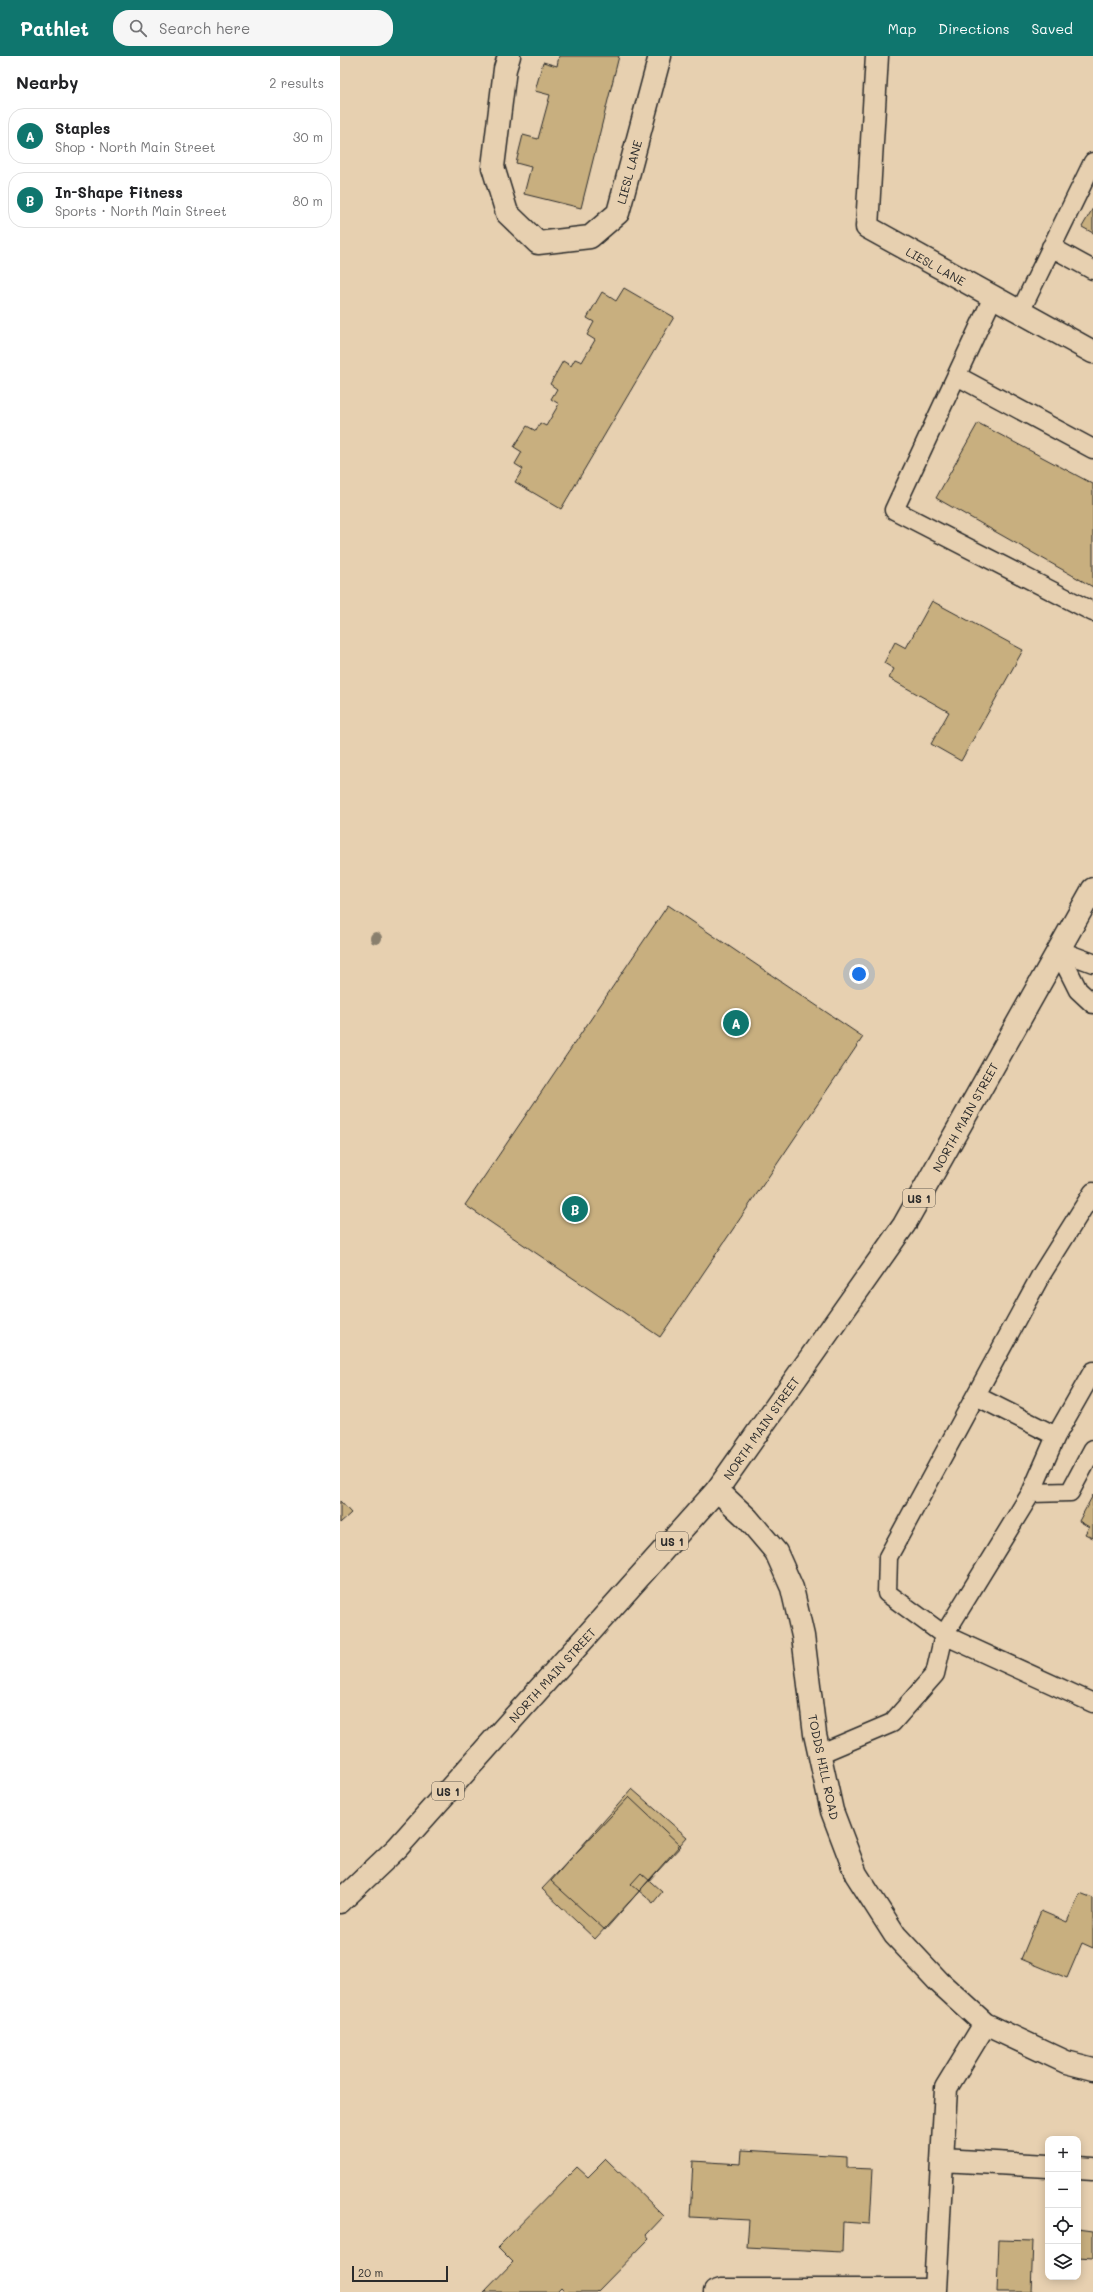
<!DOCTYPE html>
<meta charset="utf-8">
<style>
:root{--surface:#fff;--page:#f6f6f6;--text:#202124;--muted:#757577;--line:#e0e0e0;--accent:#0f766e}
body{margin:0;font-family:Mali,sans-serif;background:var(--page);color:var(--text)}
.controls{position:absolute;right:12px;bottom:12px;display:grid;overflow:hidden;border-radius:8px;box-shadow:0 2px 10px #0003}
.controls button{width:36px;height:36px;display:grid;place-items:center;padding:0;border:0;border-bottom:1px solid var(--line);background:var(--surface);color:var(--text);font:20px sans-serif}
.scale{position:absolute;left:12px;bottom:10px;width:96px;box-sizing:border-box;padding-left:4px;border:2px solid #2b2b2b;border-top:0;font-size:11px;line-height:14px;white-space:nowrap;color:#2b2b2b;-webkit-text-stroke:3px #e7d0b0;paint-order:stroke}
.you{position:absolute;left:519px;top:918px;width:14px;height:14px;margin:-10px;border:3px solid #fff;border-radius:50%;background:#1a73e8;box-shadow:0 0 0 6px #1a73e833}
.badge{display:grid;place-items:center;width:26px;height:26px;border-radius:50%;background:var(--accent);color:#fff;font-size:13px;font-weight:700}
.pin{position:absolute;translate:-50% -50%;border:2px solid #fff;box-shadow:0 1px 4px #0006}
.list{margin:0;padding:0;list-style:none}
h2{display:flex;justify-content:space-between;align-items:center;height:52px;margin:0;padding:0 16px;font-size:17px}
h2 small{font-size:13px;font-weight:400;color:var(--muted)}
.list li{display:grid;grid-template-columns:26px 1fr auto;gap:12px;align-items:center;box-sizing:border-box;height:56px;margin:0 8px 8px;padding:0 8px;border:1px solid var(--line);border-radius:16px}
.list b{display:block;font-size:15px;white-space:nowrap}
.list p{margin:0;font-size:13px;white-space:nowrap;color:var(--muted)}
.list em{font-size:13px;font-style:normal;color:var(--muted)}
.icon{flex:none;width:22px;height:22px;fill:none;stroke:currentColor;stroke-width:2;stroke-linecap:round;stroke-linejoin:round}
.map{position:relative;flex:none;width:753px;height:2236px;overflow:hidden}
header{display:flex;align-items:center;gap:24px;box-sizing:border-box;height:56px;padding:0 20px;background:var(--accent);color:#fff}
header strong{font-size:19px}
nav{display:flex;gap:22px;margin-inline-start:auto;font-size:14px}
.search{width:280px;height:36px;background:var(--page);display:flex;align-items:center;gap:10px;box-sizing:border-box;padding:0 14px;border-radius:16px;color:var(--muted);font-size:15px}
main{display:flex}
aside{flex:1;background:var(--surface)}
.map>svg:first-child{display:block}
.building{fill:#c8af7f;stroke:#2b2b2b}
.lines{fill:none;stroke-linecap:round;stroke-linejoin:round}
.service-casing{stroke:#2b2b2b;stroke-width:21}
.minor-casing{stroke:#2b2b2b;stroke-width:25}
.primary-casing{stroke:#2b2b2b;stroke-width:25}
.service{stroke:#e7d0b0;stroke-width:18}
.minor{stroke:#e7d0b0;stroke-width:22}
.primary{stroke:#e7d0b0;stroke-width:22}
.tree{fill:#897f6d}
.labels{text-anchor:middle;dominant-baseline:central;stroke-width:3;stroke-linejoin:round;paint-order:stroke}
.shield{fill:#e7d0b0;stroke:#635c53;stroke-width:1}
.shield-label{font-size:11px;font-weight:bold;fill:#2b2b2b}
.street-label{font-size:12px;fill:#2b2b2b;stroke:#e7d0b0}
</style>
<header>
<strong>Pathlet</strong>
<div class="search"><svg class="icon" aria-label="search" viewBox="0 0 24 24"><circle cx="10" cy="10" r="6"/><path d="M15 15l6 6"/></svg>Search here</div>
<nav><a>Map</a><a>Directions</a><a>Saved</a></nav>
</header>
<main>
<aside>
<h2>Nearby<small>2 results</small></h2>
<ul class="list">
<li><span class="badge">A</span><div><b>Staples</b><p>Shop · North Main Street</p></div><em>30 m</em></li>
<li><span class="badge">B</span><div><b>In-Shape Fitness</b><p>Sports · North Main Street</p></div><em>80 m</em></li>
</ul>
</aside>
<div class="map">
<svg width="753" height="2236" viewBox="0 0 753 2236">
<rect width="100%" height="100%" fill="#e7d0b0"/>
<filter id="ink" filterUnits="userSpaceOnUse"><feTurbulence type="fractalNoise" baseFrequency=".025" numOctaves="2"/><feDisplacementMap in="SourceGraphic" scale="8" xChannelSelector="R" yChannelSelector="G"/><feConvolveMatrix kernelMatrix="1 2 1 2 8 2 1 2 1" color-interpolation-filters="sRGB"/></filter>
<g filter="url(#ink)">
<path class="building" d="M 219,0 L 279,0 L 241,152 L 184,138 L 191,111 L 176,107 L 183,79 L 198,83 L 210,39 L 195,35 L 203,6 L 217,10 Z
M 753,152 L 753,177 L 742,171 Z
M 284,232 L 334,261 L 221,453 L 175,426 L 183,413 L 175,408 L 182,396 L 174,391 L 187,370 L 196,375 L 200,367 L 206,370 L 219,348 L 211,343 L 217,333 L 210,328 L 223,305 L 231,310 L 235,303 L 242,306 L 255,284 L 247,279 L 254,266 L 247,262 L 262,236 L 276,245 Z
M 638,367 L 753,428 L 753,531 L 596,442 Z
M 592,545 L 683,594 L 621,705 L 591,688 L 609,656 L 549,622 L 554,613 L 544,607 L 555,586 L 566,592 Z
M 328,849 L 523,981 L 320,1281 L 125,1149 Z
M 753,1439 L 753,1482 L 745,1478 L 749,1471 L 739,1465 Z
M 0,1445 L 11,1457 L 0,1467 Z
M 292,1733 L 347,1781 L 265,1874 L 211,1825 Z
M 289,1741 L 341,1790 L 255,1883 L 202,1833 Z
M 301,1817 L 322,1836 L 313,1847 L 291,1828 Z
M 740,1837 L 753,1842 L 753,1892 L 742,1887 L 727,1922 L 681,1903 L 701,1855 L 727,1866 Z
M 402,2094 L 507,2100 L 507,2112 L 533,2113 L 530,2168 L 503,2166 L 502,2196 L 407,2191 L 409,2164 L 350,2161 L 353,2105 L 401,2108 Z
M 266,2103 L 324,2160 L 306,2179 L 309,2183 L 257,2236 L 225,2236 L 221,2232 L 217,2236 L 144,2236 L 173,2206 L 158,2191 L 237,2111 L 248,2121 Z
M 738,2173 L 753,2175 L 753,2202 L 738,2201 Z
M 659,2184 L 693,2185 L 691,2236 L 657,2236 Z"/>
<g class="lines">
<defs>
<path id="service" d="M 711,191 L 753,214
M 653,241 L 554,454 L 753,556
M 680,256 L 753,106
M 617,320 L 753,393
M 718,894 L 738,934 L 753,948
M 718,894 L 753,907
M 753,1315 L 716,1380 L 691,1437 L 604,1579 L 753,1647
M 636,1340 L 716,1380
M 691,1437 L 730,1436 L 753,1393
M 479,1698 L 552,1667 L 595,1618 L 604,1579 L 547,1537 L 548,1501 L 701,1219 L 753,1136"/>
<path id="minor" d="M 169,0 L 165,13 L 153,111 L 167,157 L 198,187 L 250,181 L 278,157 L 320,0
M 537,0 L 527,171 L 753,296
M 377,1434 L 408,1463 L 436,1496 L 452,1532 L 463,1580 L 475,1678 L 492,1755 L 516,1818 L 555,1879 L 599,1926 L 645,1968 L 726,2006 L 753,2013
M 602,2104 L 708,2110
M 738,2112 L 753,2113
M 375,2236 L 381,2234 L 595,2234 L 606,2032 L 645,1968"/>
<path id="primary" d="M 0,1846 L 57,1792 L 377,1434 L 564,1169 L 753,833"/>
</defs>
<use href="#service" class="service-casing"/>
<use href="#minor" class="minor-casing"/>
<use href="#primary" class="primary-casing"/>
<use href="#service" class="service"/>
<use href="#minor" class="minor"/>
<use href="#primary" class="primary"/>
</g>
<circle class="tree" cx="36" cy="882" r="6"/>
</g>
<g class="labels">
<g class="shield">
<rect x="563" y="1133" width="32" height="18" rx="3"/>
<rect x="316" y="1476" width="32" height="18" rx="3"/>
<rect x="92" y="1726" width="32" height="18" rx="3"/>
</g>
<g class="shield-label">
<text x="579" y="1142">US 1</text>
<text x="332" y="1485">US 1</text>
<text x="108" y="1735">US 1</text>
</g>
<g class="street-label">
<text transform="translate(289 116) rotate(-75)">LIESL LANE</text>
<text transform="translate(596 210) rotate(29)">LIESL LANE</text>
<text transform="translate(625 1061) rotate(-61)">NORTH MAIN STREET</text>
<text transform="translate(421 1372) rotate(-55)">NORTH MAIN STREET</text>
<text transform="translate(212 1619) rotate(-48)">NORTH MAIN STREET</text>
<text transform="translate(484 1711) rotate(78)">TODDS HILL ROAD</text>
</g>
</g>
</svg>
<div class="controls">
<button>+</button>
<button>−</button>
<button><svg class="icon" aria-label="locate" viewBox="0 0 24 24"><circle cx="12" cy="12" r="6"/><path d="M12 2v4M12 18v4M2 12h4M18 12h4"/></svg></button>
<button><svg class="icon" aria-label="layers" viewBox="0 0 24 24"><path d="M12 4l9 5-9 5-9-5zM3 14l9 5 9-5"/></svg></button>
</div>
<div class="scale">20 m</div>
<div class="you"></div>
<div class="pin badge" style="left:396px;top:967px">A</div>
<div class="pin badge" style="left:235px;top:1153px">B</div>
</div>
</main>
